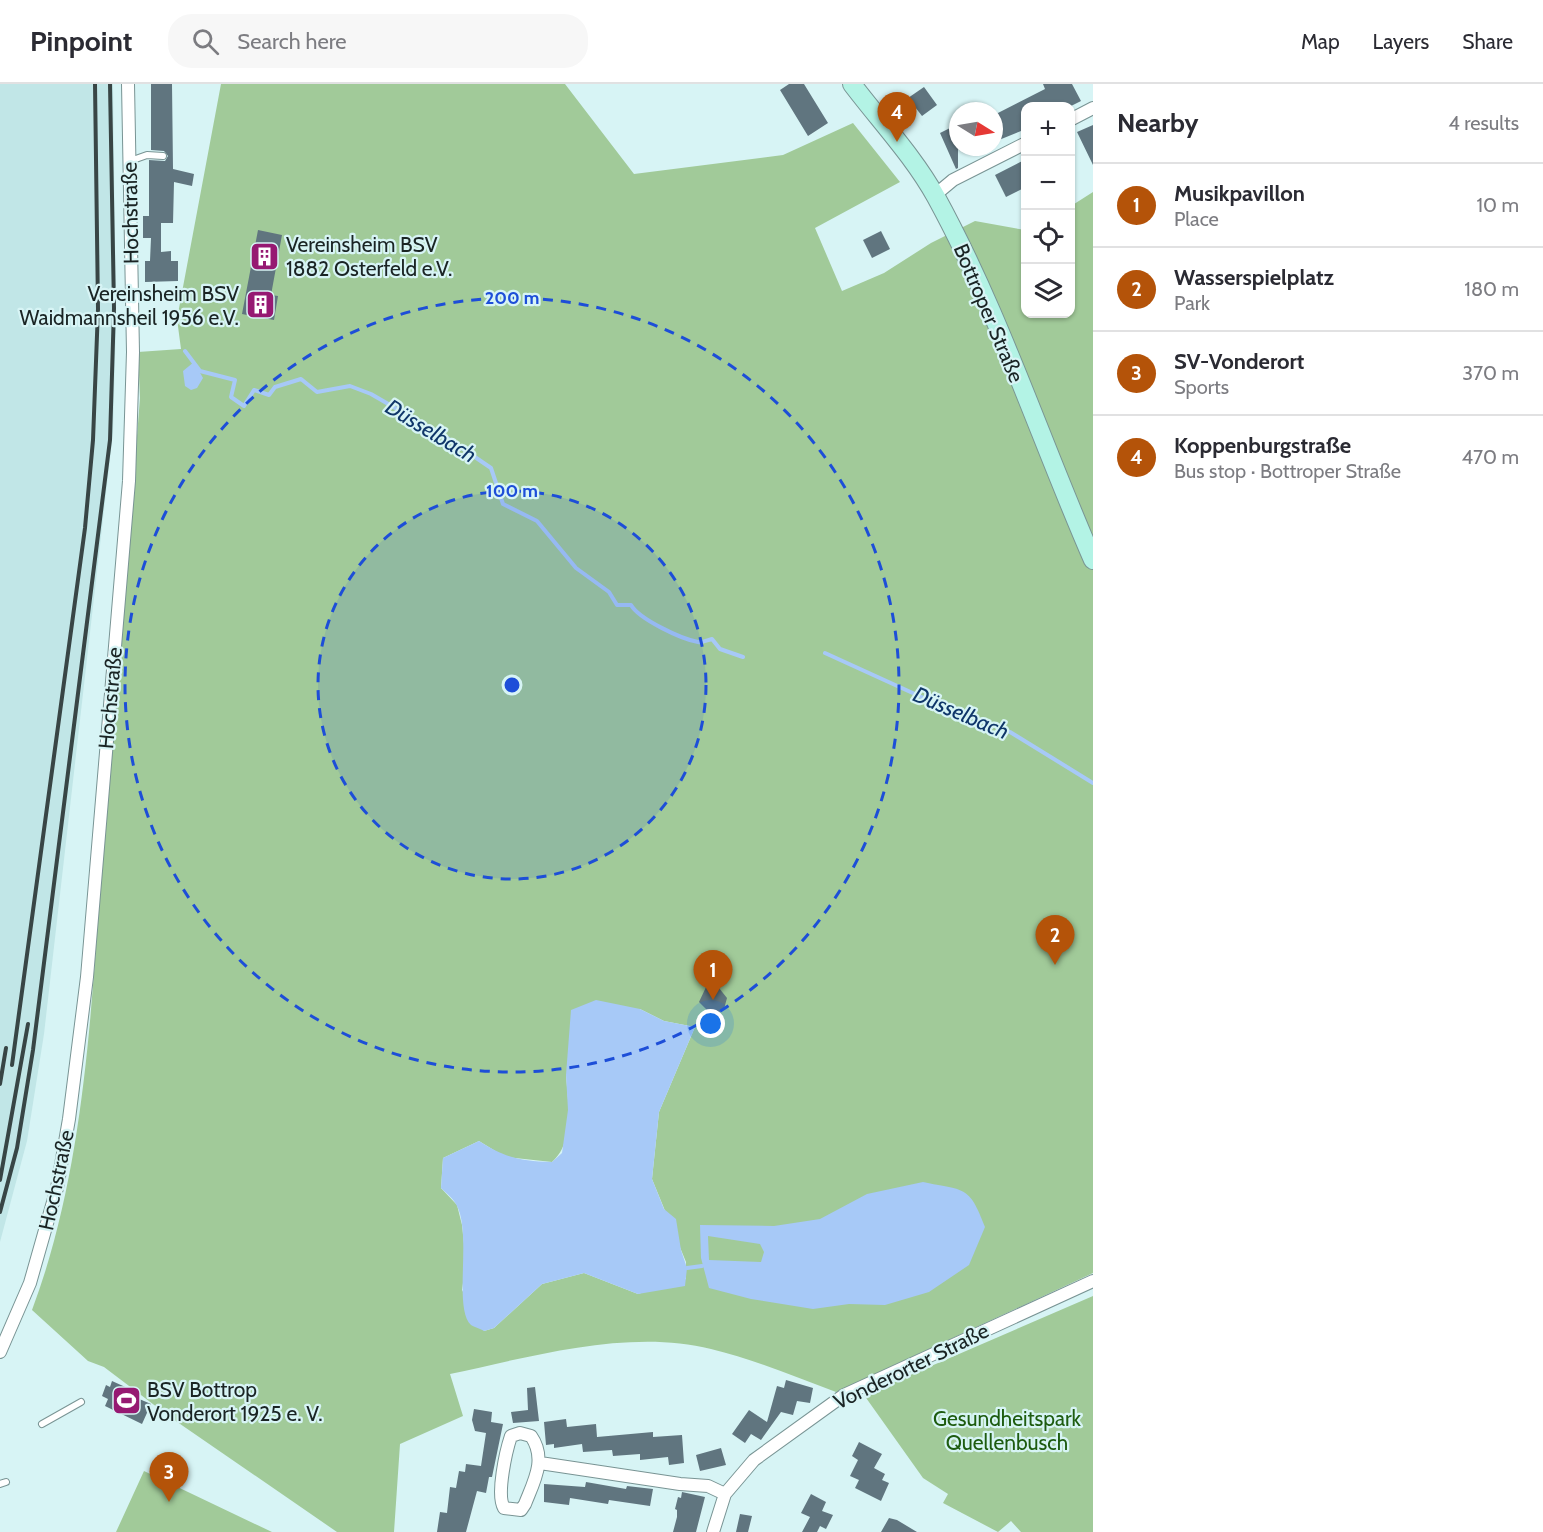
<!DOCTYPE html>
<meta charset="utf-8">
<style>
:root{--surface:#fff;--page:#f7f7f7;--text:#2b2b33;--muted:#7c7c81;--line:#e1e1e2;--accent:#b45309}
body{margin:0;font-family:Cabin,sans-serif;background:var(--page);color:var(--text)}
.controls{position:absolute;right:18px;top:18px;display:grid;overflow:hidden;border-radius:12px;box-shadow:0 2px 4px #0004}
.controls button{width:54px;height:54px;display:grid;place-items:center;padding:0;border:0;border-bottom:2px solid var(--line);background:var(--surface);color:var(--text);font:30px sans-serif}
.compass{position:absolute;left:949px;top:18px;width:54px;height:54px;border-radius:50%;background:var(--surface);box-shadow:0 2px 4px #0004;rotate:101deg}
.you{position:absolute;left:711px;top:940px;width:21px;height:21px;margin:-15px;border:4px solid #fff;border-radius:50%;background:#1a73e8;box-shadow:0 0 0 9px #1a73e833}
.badge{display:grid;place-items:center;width:39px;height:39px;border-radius:50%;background:var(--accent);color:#fff;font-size:20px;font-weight:700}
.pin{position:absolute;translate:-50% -50px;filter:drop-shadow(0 2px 3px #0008)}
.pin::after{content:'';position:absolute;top:32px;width:21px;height:18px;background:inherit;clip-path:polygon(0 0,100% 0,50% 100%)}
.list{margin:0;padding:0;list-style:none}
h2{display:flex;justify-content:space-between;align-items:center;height:78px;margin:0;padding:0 24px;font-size:26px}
h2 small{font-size:20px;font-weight:400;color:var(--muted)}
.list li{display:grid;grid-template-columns:39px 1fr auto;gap:18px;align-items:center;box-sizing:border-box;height:84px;padding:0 24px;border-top:2px solid var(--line)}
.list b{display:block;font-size:22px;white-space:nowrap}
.list p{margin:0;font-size:20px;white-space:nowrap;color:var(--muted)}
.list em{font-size:20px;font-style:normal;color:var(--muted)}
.icon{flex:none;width:33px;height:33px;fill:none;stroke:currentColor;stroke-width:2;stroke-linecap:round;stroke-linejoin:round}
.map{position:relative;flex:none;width:1093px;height:1448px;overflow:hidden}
header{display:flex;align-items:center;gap:36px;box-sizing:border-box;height:84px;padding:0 30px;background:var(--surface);border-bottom:2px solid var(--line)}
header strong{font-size:28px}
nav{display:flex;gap:33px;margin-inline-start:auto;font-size:21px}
.search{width:420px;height:54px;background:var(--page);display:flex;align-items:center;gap:15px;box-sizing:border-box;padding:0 21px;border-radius:24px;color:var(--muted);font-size:22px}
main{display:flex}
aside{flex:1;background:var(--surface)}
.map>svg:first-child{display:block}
.built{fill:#c1e6e7}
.green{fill:#a1ca99;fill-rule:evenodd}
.water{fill:#a7c9f7;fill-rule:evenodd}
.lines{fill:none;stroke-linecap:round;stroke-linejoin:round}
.stream{stroke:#a7c9f7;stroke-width:4}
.building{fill:#60757f}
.lane-casing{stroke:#799494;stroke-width:8}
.street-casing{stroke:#799494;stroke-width:14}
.secondary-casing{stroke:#799494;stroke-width:20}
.lane{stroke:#fff;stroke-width:6}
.street{stroke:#fff;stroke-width:12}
.secondary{stroke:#b3f3e5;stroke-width:18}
.rail{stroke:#384545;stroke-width:4}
.ring{fill:none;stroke:#1d4ed8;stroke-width:3;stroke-dasharray:10 8}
.labels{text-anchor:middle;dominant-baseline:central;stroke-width:4.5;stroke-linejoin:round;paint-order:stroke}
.street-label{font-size:21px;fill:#1a2424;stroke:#d7f4f5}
.poi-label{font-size:21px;fill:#1a2424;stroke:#d7f4f5;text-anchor:start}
.park-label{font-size:21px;fill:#1e5c10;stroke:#d7f4f5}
.water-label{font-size:22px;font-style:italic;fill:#0f3669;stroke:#d7f4f5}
.centre{fill:#1d4ed8;stroke:#d7f4f5;stroke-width:3}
.ring-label{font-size:18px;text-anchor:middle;font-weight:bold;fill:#1d4ed8;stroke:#d7f4f5;stroke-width:4.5;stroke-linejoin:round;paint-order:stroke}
</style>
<header>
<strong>Pinpoint</strong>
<div class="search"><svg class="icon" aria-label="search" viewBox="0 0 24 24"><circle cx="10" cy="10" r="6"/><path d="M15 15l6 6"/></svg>Search here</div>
<nav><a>Map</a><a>Layers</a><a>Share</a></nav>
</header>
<main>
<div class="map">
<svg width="1093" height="1448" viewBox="0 0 1093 1448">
<rect width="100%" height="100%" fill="#d7f4f5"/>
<path class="built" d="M 0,0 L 113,0 L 116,239 L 113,348 L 44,950 L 27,1057 L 0,1158 Z"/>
<path class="green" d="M 221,0 L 565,0 L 634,90 L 783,71 L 853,39 L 900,98 L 815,144 L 842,207 L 884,189 L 931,159 L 975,137 L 1025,146 L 1026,230 L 1070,230 L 1071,122 L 1093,108 L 1093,1189 L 836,1308 C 795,1293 753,1275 711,1265 C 629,1244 530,1273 450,1290 L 463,1332 L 400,1360 L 394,1448 L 337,1448 L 170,1333 L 104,1283 L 88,1277 L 32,1226 C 88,1077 92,906 104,748 C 115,603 129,459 140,314 L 138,268 L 181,265 L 177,235 ZM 640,925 L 664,937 L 695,943 L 659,1028 L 652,1095 L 686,1178 L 686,1195 L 638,1210 L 584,1189 L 542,1200 L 494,1244 L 484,1247 L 462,1206 L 466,1178 L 462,1141 L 457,1121 L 441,1104 L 443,1074 L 479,1057 L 505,1073 L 552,1078 C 575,1058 568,1019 566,991 Z
M 1093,1212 L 1093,1448 L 1021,1448 L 1011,1437 L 998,1448 L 943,1419 L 948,1410 L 923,1394 L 864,1311 Z
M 144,1387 L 272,1448 L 116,1448 Z"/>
<path class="water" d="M 194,278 L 203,294 L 197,304 L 191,306 L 185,302 L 183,287 Z
M 596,916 L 640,925 L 664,937 L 695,943 L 659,1028 L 652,1095 L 664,1125 L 676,1135 L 681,1166 L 687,1184 L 685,1202 L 638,1210 L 584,1189 L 542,1200 L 494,1244 L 484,1247 C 481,1245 474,1243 471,1241 C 453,1224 472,1152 457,1122 C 454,1115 446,1109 441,1104 L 443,1074 L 479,1057 C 506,1074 520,1077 552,1078 L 562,1069 L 568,1026 L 566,991 L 571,926 Z
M 923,1098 C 964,1107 969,1100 985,1143 L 969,1181 L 929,1208 L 885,1221 L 849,1220 L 813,1225 L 751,1215 L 709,1204 L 701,1174 L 700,1141 L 774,1142 L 820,1135 L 867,1110 ZM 708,1152 L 760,1160 L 764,1168 L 761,1178 L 709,1176 Z"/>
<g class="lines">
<path class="stream" d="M 185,267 L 200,287 L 235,296 L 231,313 L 244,322 L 254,306 L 269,311 L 275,303 L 301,295 L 317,308 L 350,302 L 371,310 L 447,354 L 491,384 L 503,420 L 537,437 L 576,484 L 609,508 L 617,521 L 631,521 C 639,535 681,555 698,558 C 702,559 708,556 712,555 L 720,565 L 743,573
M 825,569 L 939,621 L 1010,648 L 1093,699
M 687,1184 L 702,1182"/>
</g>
<path class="building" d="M 151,0 L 172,0 L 173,85 L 194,90 L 192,102 L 174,98 L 173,139 L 161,139 L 161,168 L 171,167 L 171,177 L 178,177 L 178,197 L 145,198 L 145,177 L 150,177 L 151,154 L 143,154 L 143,132 L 149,132 L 149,76 L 165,77 L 168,72 L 164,67 L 151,66 Z
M 789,0 L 804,0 L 828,39 L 808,52 L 780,6 Z
M 1043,0 L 1072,0 L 1081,17 L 1071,22 L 1026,22 L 1026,45 L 994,58 L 994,31 L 1045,5 Z
M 924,3 L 937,21 L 922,32 L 908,14 Z
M 958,40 L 958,84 L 956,85 L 940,49 Z
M 1093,41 L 1093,81 L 1077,48 Z
M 1026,75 L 1026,103 L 1006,113 L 995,91 Z
M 258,146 L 282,151 L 271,211 L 278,212 L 274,236 L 242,230 Z
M 881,147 L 890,165 L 872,174 L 863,156 Z
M 707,901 L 719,904 L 727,914 L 724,925 L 716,930 L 709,928 L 699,918 Z
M 786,1296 L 813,1304 L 810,1319 L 797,1317 L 793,1331 L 781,1328 L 761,1356 L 751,1350 L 745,1359 L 732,1350 L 749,1326 L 767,1338 L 777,1302 L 784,1304 Z
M 112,1297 L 132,1306 L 130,1311 L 151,1320 L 142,1340 L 105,1322 L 108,1315 L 102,1312 L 106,1301 L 110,1303 Z
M 535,1303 L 539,1337 L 513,1339 L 511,1328 L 528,1326 L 527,1304 Z
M 474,1325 L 492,1328 L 491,1338 L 503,1340 L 492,1393 L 489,1393 L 486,1409 L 477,1407 L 466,1448 L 437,1448 L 440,1428 L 447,1429 L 450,1403 L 456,1404 L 459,1387 L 465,1388 L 466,1380 L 481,1382 L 486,1349 L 475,1347 L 472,1336 Z
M 566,1335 L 567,1343 L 596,1340 L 597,1353 L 653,1348 L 653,1353 L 682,1351 L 684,1379 L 669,1381 L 668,1373 L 640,1376 L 640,1370 L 613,1372 L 612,1366 L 583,1368 L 582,1360 L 554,1364 L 554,1360 L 546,1361 L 544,1338 Z
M 859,1358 L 882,1370 L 874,1384 L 885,1390 L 882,1396 L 889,1399 L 881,1417 L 855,1404 L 859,1396 L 850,1392 L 858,1376 L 852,1372 Z
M 721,1364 L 726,1381 L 700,1387 L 696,1371 Z
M 586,1398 L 626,1405 L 627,1402 L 653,1405 L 650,1422 L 609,1416 L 608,1420 L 570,1414 L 569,1421 L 544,1418 L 544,1400 L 585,1403 Z
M 682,1408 L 705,1413 L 696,1448 L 673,1448 L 677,1433 L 677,1426 L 675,1425 L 678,1413 L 681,1414 Z
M 811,1410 L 826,1418 L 822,1427 L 833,1431 L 826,1445 L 820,1442 L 817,1448 L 802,1448 L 810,1433 L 801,1429 Z
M 740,1430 L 752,1432 L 748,1448 L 736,1448 Z
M 889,1434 L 897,1436 L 917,1448 L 881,1448 Z"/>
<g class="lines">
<defs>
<path id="lane" d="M 130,77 L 147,71 L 163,72
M 42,1340 L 81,1318
M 0,1400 L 6,1398"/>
<path id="street" d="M 1070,36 L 1093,24
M 935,111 L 953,96 L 1026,59
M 0,1268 L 30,1199 L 57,1104 L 69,1035 L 87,893 L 129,397 L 133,268 L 128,0
M 520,1349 L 531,1352 C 547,1375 534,1397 525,1420 L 521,1426 L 504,1424 C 496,1411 506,1367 511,1352 Z
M 540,1379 L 680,1400 L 708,1402 L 725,1410
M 713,1448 L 725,1410 L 754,1376 L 844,1311 L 1093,1197"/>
<path id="secondary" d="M 852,0 C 880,37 914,73 936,113 C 999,228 1040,355 1093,476"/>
</defs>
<use href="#lane" class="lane-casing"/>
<use href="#street" class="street-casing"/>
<use href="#secondary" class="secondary-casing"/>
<use href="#lane" class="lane"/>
<use href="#street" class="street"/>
<use href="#secondary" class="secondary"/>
<path class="rail" d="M 12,981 L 85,444 L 93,356 L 98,225 L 95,0
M 0,1000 L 6,964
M 0,1096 L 28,940
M 0,1128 L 17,1064 L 33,966 L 110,356 L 114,224 L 110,0"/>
</g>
<circle cx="512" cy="601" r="194" fill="#1d4ed8" fill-opacity=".12"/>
<g class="ring">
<circle cx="512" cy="601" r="194"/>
<circle cx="512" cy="601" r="387"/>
</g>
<defs>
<symbol id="building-square" viewBox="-11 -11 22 22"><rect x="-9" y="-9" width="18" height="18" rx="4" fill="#961972" stroke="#d7f4f5"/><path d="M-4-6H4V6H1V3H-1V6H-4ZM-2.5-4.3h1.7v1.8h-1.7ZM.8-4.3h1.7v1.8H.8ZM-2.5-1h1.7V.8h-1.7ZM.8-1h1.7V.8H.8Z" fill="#fff"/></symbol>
<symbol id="stadium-square" viewBox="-11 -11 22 22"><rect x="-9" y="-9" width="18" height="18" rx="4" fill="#961972" stroke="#d7f4f5"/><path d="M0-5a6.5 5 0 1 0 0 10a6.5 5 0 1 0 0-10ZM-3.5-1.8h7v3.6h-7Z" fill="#fff"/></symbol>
</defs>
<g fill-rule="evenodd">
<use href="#building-square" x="248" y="156" width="33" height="33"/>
<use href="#building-square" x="244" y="204" width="33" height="33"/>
<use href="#stadium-square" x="110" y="1300" width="33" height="33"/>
</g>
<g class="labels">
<g class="street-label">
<text transform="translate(130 129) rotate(-91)">Hochstraße</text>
<text transform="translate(989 229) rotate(67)">Bottroper Straße</text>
<text transform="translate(110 614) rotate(-85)">Hochstraße</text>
<text transform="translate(56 1096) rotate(-78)">Hochstraße</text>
<text transform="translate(911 1282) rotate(-26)">Vonderorter Straße</text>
</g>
<g class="poi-label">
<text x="286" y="160">Vereinsheim BSV<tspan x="286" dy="24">1882 Osterfeld e.V.</tspan></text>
<text x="239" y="209" text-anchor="end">Vereinsheim BSV<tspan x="239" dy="24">Waidmannsheil 1956 e.V.</tspan></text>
<text x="147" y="1305">BSV Bottrop<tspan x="147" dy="24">Vonderort 1925 e. V.</tspan></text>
</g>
<g class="park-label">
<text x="1007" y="1334">Gesundheitspark<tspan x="1007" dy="24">Quellenbusch</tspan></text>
</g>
<g class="water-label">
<text transform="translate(431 347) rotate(31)">Düsselbach</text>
<text transform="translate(961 629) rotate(23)">Düsselbach</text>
</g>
</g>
<circle cx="512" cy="601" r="9" class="centre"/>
<g class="ring-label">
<text x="512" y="220">200 m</text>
<text x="512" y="413">100 m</text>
</g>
</svg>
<div class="controls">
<button>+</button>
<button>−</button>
<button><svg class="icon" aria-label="locate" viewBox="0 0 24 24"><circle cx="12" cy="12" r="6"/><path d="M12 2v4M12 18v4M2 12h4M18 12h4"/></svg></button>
<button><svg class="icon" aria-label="layers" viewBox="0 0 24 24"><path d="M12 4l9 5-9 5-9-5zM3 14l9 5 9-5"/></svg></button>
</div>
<svg class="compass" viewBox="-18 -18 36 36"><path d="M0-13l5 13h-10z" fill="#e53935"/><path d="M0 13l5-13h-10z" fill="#7c7c81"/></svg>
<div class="you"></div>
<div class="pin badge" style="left:713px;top:916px">1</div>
<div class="pin badge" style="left:1055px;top:881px">2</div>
<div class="pin badge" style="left:169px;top:1418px">3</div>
<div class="pin badge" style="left:897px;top:58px">4</div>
</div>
<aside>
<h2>Nearby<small>4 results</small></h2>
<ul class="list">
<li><span class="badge">1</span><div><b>Musikpavillon</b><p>Place</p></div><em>10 m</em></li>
<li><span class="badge">2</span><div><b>Wasserspielplatz</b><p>Park</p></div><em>180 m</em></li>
<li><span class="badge">3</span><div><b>SV-Vonderort</b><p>Sports</p></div><em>370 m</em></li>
<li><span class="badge">4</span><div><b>Koppenburgstraße</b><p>Bus stop · Bottroper Straße</p></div><em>470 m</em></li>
</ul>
</aside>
</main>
